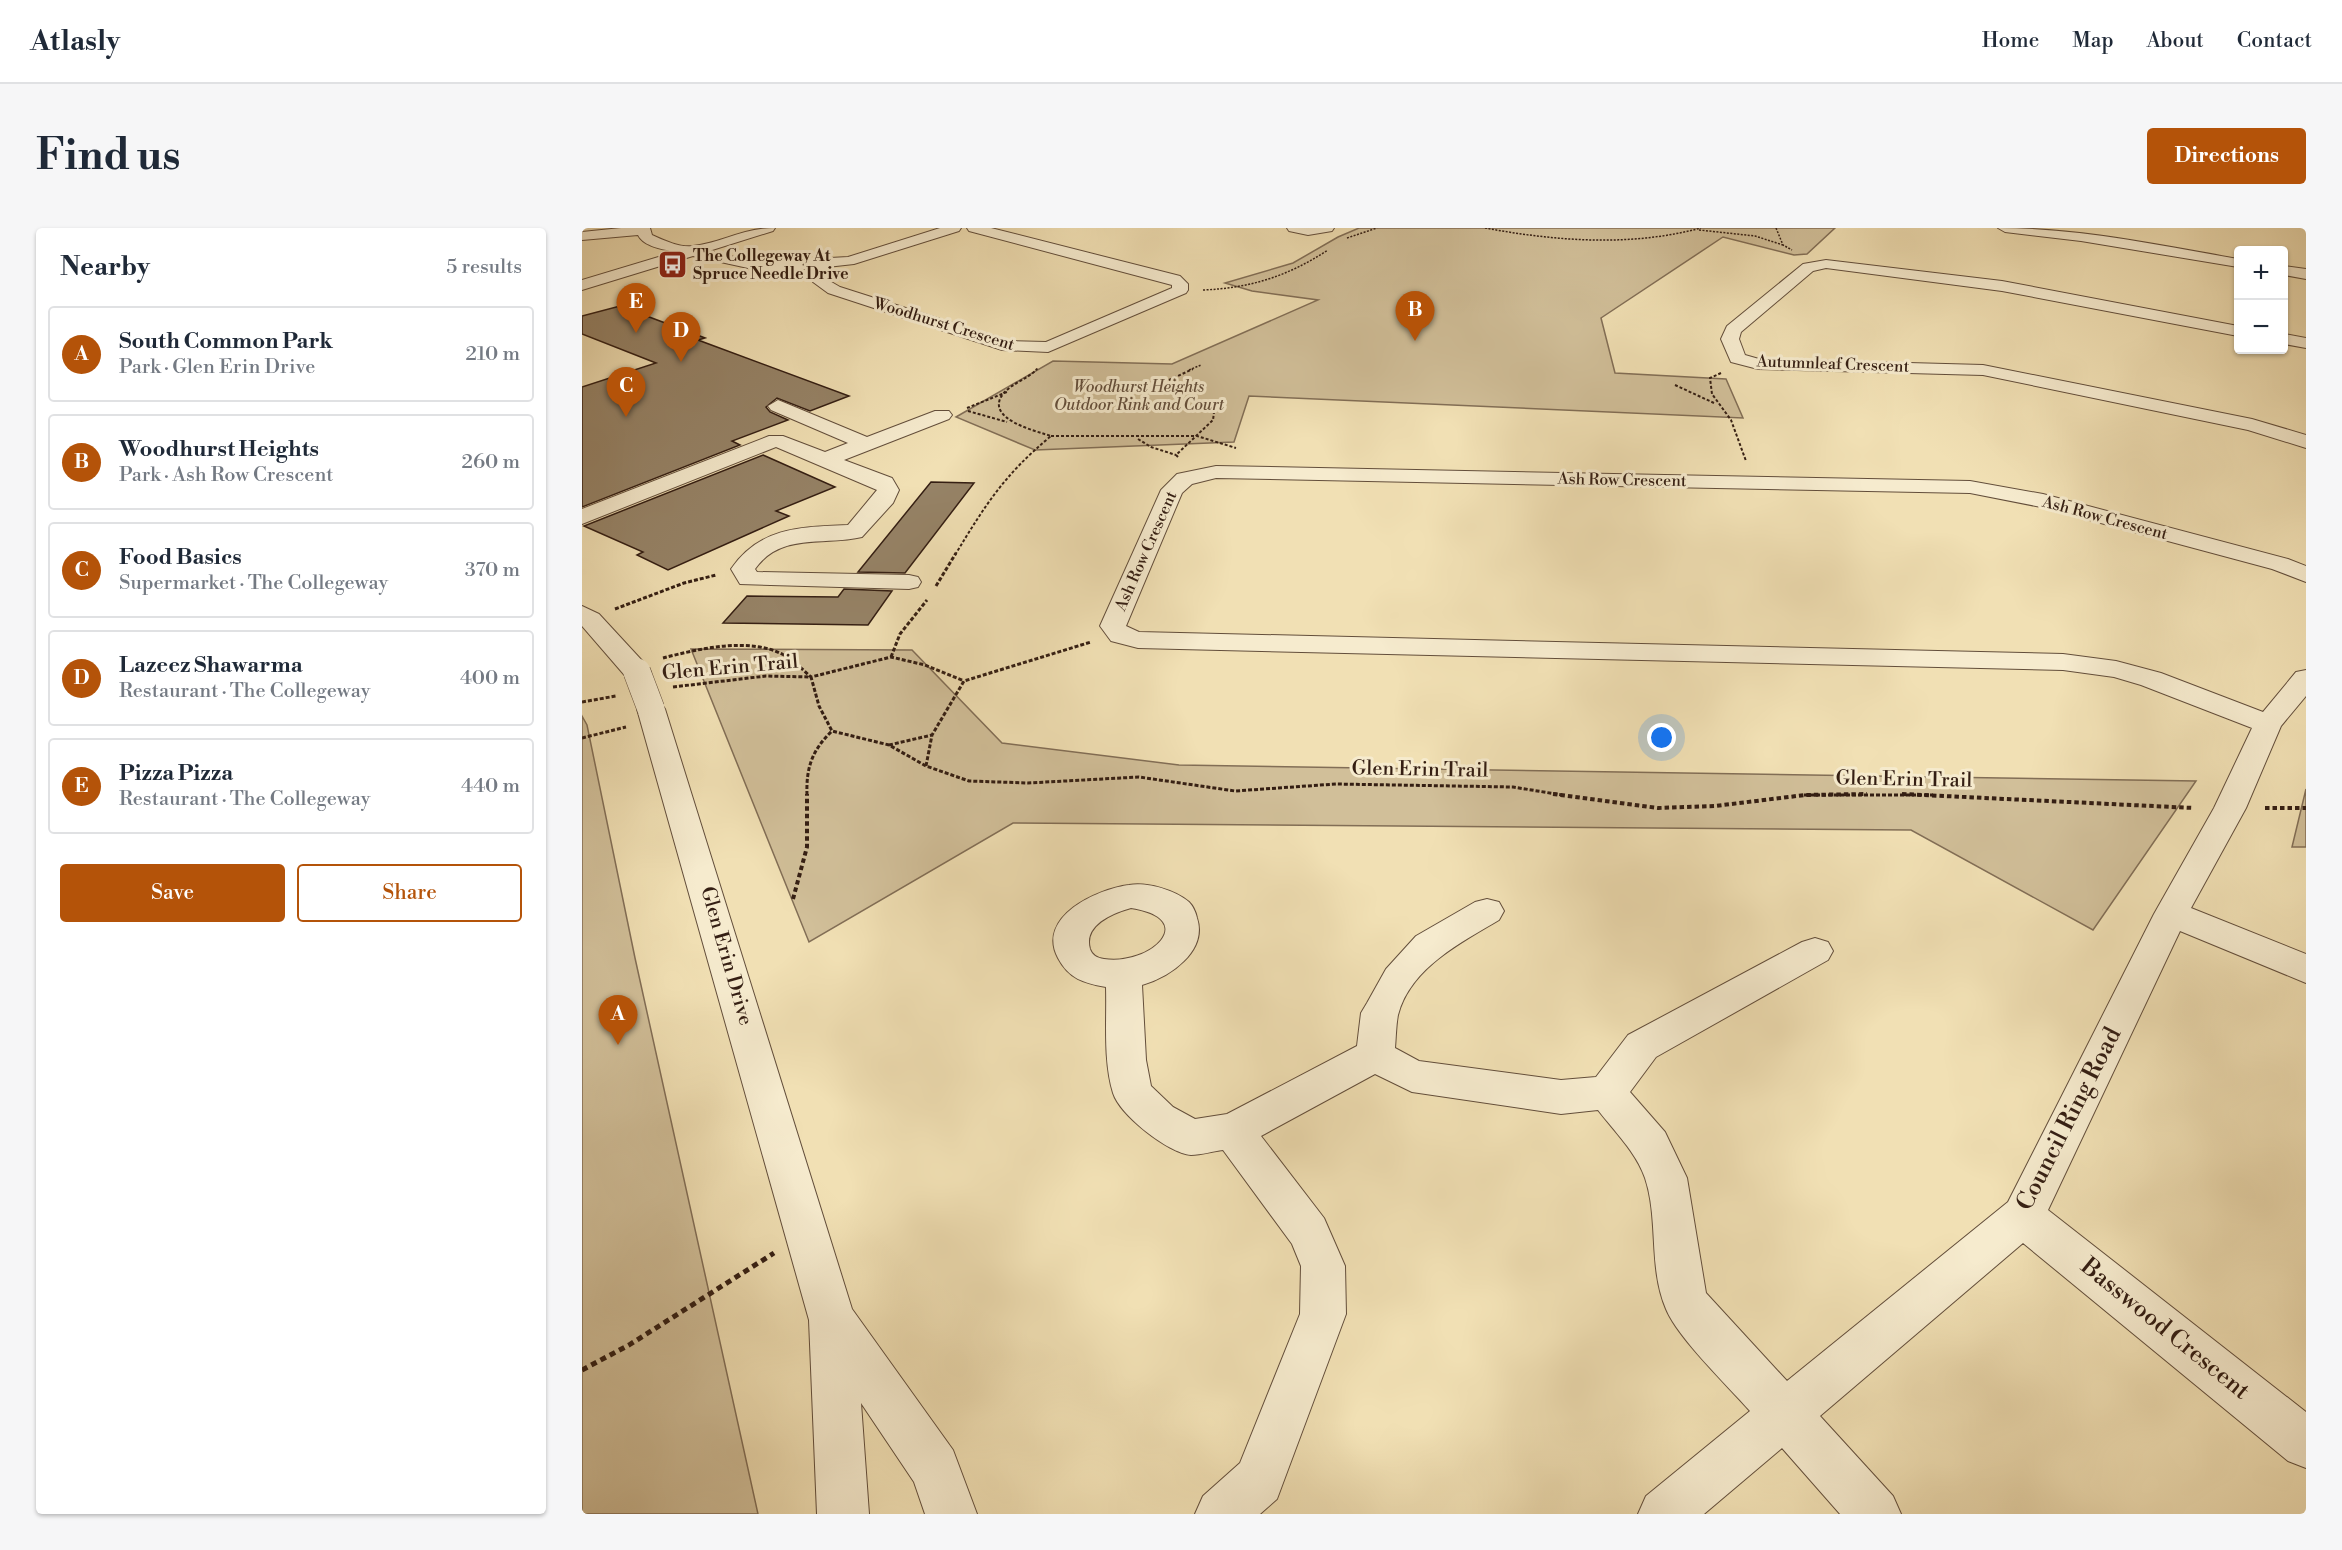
<!DOCTYPE html>
<meta charset="utf-8">
<style>
:root{--surface:#fff;--page:#f6f6f7;--text:#1f2937;--muted:#747a83;--line:#e0e1e3;--accent:#b45309}
body{margin:0;font-family:"Libre Bodoni",serif;background:var(--page);color:var(--text)}
.controls{position:absolute;right:18px;top:18px;display:grid;overflow:hidden;border-radius:6px;box-shadow:0 2px 4px #0004}
.controls button{width:54px;height:54px;display:grid;place-items:center;padding:0;border:0;border-bottom:2px solid var(--line);background:var(--surface);color:var(--text);font:30px sans-serif}
.you{position:absolute;left:1080px;top:510px;width:21px;height:21px;margin:-15px;border:4px solid #fff;border-radius:50%;background:#1a73e8;box-shadow:0 0 0 9px #1a73e833}
.badge{display:grid;place-items:center;width:39px;height:39px;border-radius:50%;background:var(--accent);color:#fff;font-size:20px;font-weight:700}
.pin{position:absolute;translate:-50% -50px;filter:drop-shadow(0 2px 3px #0008)}
.pin::after{content:'';position:absolute;top:32px;width:21px;height:18px;background:inherit;clip-path:polygon(0 0,100% 0,50% 100%)}
.list{margin:0;padding:0;list-style:none}
h2{display:flex;justify-content:space-between;align-items:center;height:78px;margin:0;padding:0 24px;font-size:26px}
h2 small{font-size:20px;font-weight:400;color:var(--muted)}
.list li{display:grid;grid-template-columns:39px 1fr auto;gap:18px;align-items:center;box-sizing:border-box;height:96px;margin:0 12px 12px;padding:0 12px;border:2px solid var(--line);border-radius:6px}
.list b{display:block;font-size:22px;white-space:nowrap}
.list p{margin:0;font-size:20px;white-space:nowrap;color:var(--muted)}
.list em{font-size:20px;font-style:normal;color:var(--muted)}
.actions{display:flex;gap:12px;padding:18px 24px}
.actions a{flex:1;padding:14px 0;border:2px solid var(--accent);border-radius:6px;text-align:center;font-size:21px;color:var(--accent)}
.actions .main{background:var(--accent);color:#fff}
.map{position:relative;flex:none;width:1724px;height:1286px;overflow:hidden;border-radius:6px}
header{display:flex;align-items:center;gap:36px;box-sizing:border-box;height:84px;padding:0 30px;background:var(--surface);border-bottom:2px solid var(--line)}
header strong{font-size:28px}
nav{display:flex;gap:33px;margin-inline-start:auto;font-size:21px}
.intro{display:flex;align-items:center;justify-content:space-between;box-sizing:border-box;height:144px;padding:0 36px}
h1{margin:0;font-size:42px}
.button{padding:15px 27px;border-radius:6px;background:var(--accent);color:#fff;font-size:21px;font-weight:700}
main{display:flex;gap:36px;padding:0 36px}
aside{flex:1;background:var(--surface);border-radius:6px;box-shadow:0 2px 4px #0004}
.map>svg:first-child{display:block}
.green{fill:#d1bf99;stroke:#826e56;stroke-width:1.5}
.building{fill:#968367;stroke:#341e13;stroke-width:1.5}
.lines{fill:none;stroke-linecap:round;stroke-linejoin:round}
.minor-casing{stroke:#634e3b;stroke-width:2}
.path-far4{stroke:#341e13;stroke-width:1.5;stroke-dasharray:2 1.5;stroke-linecap:butt}
.path-far3{stroke:#341e13;stroke-width:2;stroke-dasharray:3 2;stroke-linecap:butt}
.path-far2{stroke:#341e13;stroke-width:3;stroke-dasharray:4 2;stroke-linecap:butt}
.path-far1{stroke:#341e13;stroke-width:4;stroke-dasharray:4.5 3;stroke-linecap:butt}
.path{stroke:#341e13;stroke-width:5;stroke-dasharray:6 4.5;stroke-linecap:butt}
.minor{fill:#f6ebce;fill-rule:evenodd}
.minor-bridge-casing{stroke:#634e3b;stroke-width:28;stroke-linecap:butt}
.minor-bridge{stroke:#f6ebce;stroke-width:27}
.labels{text-anchor:middle;dominant-baseline:central;stroke-width:6;stroke-linejoin:round;paint-order:stroke}
.far-poi-label{font-size:16px;font-weight:bold;fill:#341e13;stroke:#f6ebce;text-anchor:start}
.far-street-label{font-size:16px;fill:#341e13;stroke:#f6ebce}
.far-park-label{font-size:16px;font-style:italic;fill:#634e3b;stroke:#f6ebce}
.street-label{font-size:20px;fill:#341e13;stroke:#f6ebce}
.near-street-label{font-size:24px;fill:#341e13;stroke:#f6ebce}
</style>
<header>
<strong>Atlasly</strong>
<nav><a>Home</a><a>Map</a><a>About</a><a>Contact</a></nav>
</header>
<div class="intro"><h1>Find us</h1><a class="button">Directions</a></div>
<main>
<aside>
<h2>Nearby<small>5 results</small></h2>
<ul class="list">
<li><span class="badge">A</span><div><b>South Common Park</b><p>Park · Glen Erin Drive</p></div><em>210 m</em></li>
<li><span class="badge">B</span><div><b>Woodhurst Heights</b><p>Park · Ash Row Crescent</p></div><em>260 m</em></li>
<li><span class="badge">C</span><div><b>Food Basics</b><p>Supermarket · The Collegeway</p></div><em>370 m</em></li>
<li><span class="badge">D</span><div><b>Lazeez Shawarma</b><p>Restaurant · The Collegeway</p></div><em>400 m</em></li>
<li><span class="badge">E</span><div><b>Pizza Pizza</b><p>Restaurant · The Collegeway</p></div><em>440 m</em></li>
</ul>
<div class="actions"><a class="main">Save</a><a>Share</a></div>
</aside>
<div class="map">
<svg width="1724" height="1286" viewBox="0 0 1724 1286">
<rect width="100%" height="100%" fill="#f1e0b4"/>
<filter id="stains"><feTurbulence type="fractalNoise" baseFrequency=".00333" numOctaves="4"/><feColorMatrix values="0 0 0 0 .2 0 0 0 0 .09 0 0 0 0 .02 0 0 0 .5 -.17"/></filter>
<radialGradient id="worn" r=".72"><stop offset=".6" stop-color="#630" stop-opacity="0"/><stop offset="1" stop-color="#630" stop-opacity=".3"/></radialGradient>
<path class="green" d="M 777,0 L 1253,0 L 1225,26 L 1212,27 L 1141,9 L 1019,90 L 1033,145 L 1144,151 L 1161,190 L 667,168 L 652,214 L 453,222 L 374,189 L 471,133 L 590,136 L 736,72 L 670,63 L 643,55 L 711,35 L 756,9 Z
M 109,421 L 330,422 L 420,515 L 597,537 L 1614,553 L 1511,702 L 1329,602 L 431,595 L 227,714 Z
M 0,488 L 5,497 L 53,730 L 176,1286 L 0,1286 Z
M 1724,561 L 1724,619 L 1710,619 Z"/>
<path class="building" d="M 38,78 L 123,110 L 116,112 L 267,168 L 228,183 L 195,170 L 184,179 L 188,184 L 206,192 L 150,213 L 158,217 L 0,279 L 0,159 L 74,135 L 0,106 L 0,88 Z
M 181,227 L 253,259 L 194,283 L 207,288 L 86,342 L 55,327 L 61,324 L 2,298 Z
M 349,254 L 392,255 L 323,345 L 276,344 Z
M 262,361 L 310,363 L 286,397 L 141,395 L 165,368 L 256,369 Z"/>
<g class="lines">
<defs>
<path id="minor" d="M 39,0 L 68,0 L 70,7 C 81,12 98,20 111,18 C 140,15 160,0 193,0 L 191,3 L 127,23 L 166,32 L 194,33 L 266,29 L 358,0 L 379,0 L 377,3 L 272,36 L 245,39 L 246,52 L 258,59 L 427,113 L 464,114 L 590,60 L 590,57 L 387,3 L 385,0 L 409,0 L 598,48 L 606,56 L 606,62 L 604,65 L 466,124 L 420,122 L 246,65 L 231,54 L 230,40 L 194,43 L 166,40 L 111,28 L 0,62 L 0,52 L 93,24 C 81,21 62,19 56,7 L 0,12 L 0,4 Z
M 705,0 L 752,0 L 750,3 L 726,7 L 707,3 Z
M 1416,0 C 1497,0 1576,17 1656,31 L 1656,39 L 1499,13 L 1423,4 Z
M 1244,32 L 1420,53 L 1656,98 L 1656,108 L 1420,63 L 1244,40 L 1231,43 L 1159,104 L 1157,111 L 1163,127 L 1177,131 L 1401,137 L 1670,191 L 1724,207 L 1724,220 L 1666,202 L 1401,147 L 1176,141 L 1149,134 L 1139,111 L 1145,98 L 1221,36 Z
M 1702,38 L 1724,41 L 1724,51 L 1702,47 Z
M 1702,106 L 1724,110 L 1724,120 L 1702,116 Z
M 196,172 L 285,209 L 353,183 L 367,183 L 370,187 L 367,191 L 262,232 L 310,250 L 317,262 L 311,275 L 280,309 C 243,318 199,304 173,341 L 175,344 L 327,347 L 336,349 L 339,354 L 336,359 L 327,361 L 158,356 L 149,341 C 178,299 218,299 266,297 L 295,262 L 194,219 L 0,296 L 0,281 L 187,208 L 201,208 L 243,224 L 266,215 L 189,182 L 186,178 Z
M 634,238 L 1388,253 L 1461,266 L 1706,331 L 1724,338 L 1724,354 L 1690,341 L 1459,279 L 1388,265 L 634,250 L 610,256 L 600,265 L 544,398 L 557,404 L 1481,426 L 1534,433 L 1579,445 L 1681,484 L 1714,444 L 1724,442 L 1724,468 L 1699,498 L 1664,580 L 1609,680 L 1724,726 L 1724,755 L 1598,703 L 1466,982 L 1724,1184 L 1724,1240 L 1706,1233 L 1441,1015 L 1238,1188 L 1311,1268 L 1319,1286 L 1258,1286 L 1200,1220 L 1122,1286 L 1056,1286 L 1064,1268 L 1168,1183 C 1145,1157 1096,1110 1084,1081 C 1066,1039 1077,992 1063,950 C 1054,924 1032,903 1016,882 L 979,886 L 830,864 L 793,846 L 679,908 L 742,990 L 763,1038 L 764,1086 L 695,1271 L 678,1286 L 613,1286 L 621,1268 L 658,1235 L 718,1086 L 719,1038 L 710,1016 L 641,922 C 632,923 619,927 609,927 C 586,925 538,887 531,865 C 521,832 525,793 524,759 C 502,755 487,751 476,730 C 454,689 515,661 547,657 C 565,654 593,662 607,674 C 611,678 614,685 615,690 C 626,723 588,749 560,757 L 564,832 L 569,858 L 591,879 L 613,891 L 645,886 L 775,818 L 779,785 L 785,775 L 804,741 L 834,708 L 893,674 L 905,671 L 917,674 L 922,683 L 917,692 C 880,714 828,740 816,787 C 814,797 814,809 813,820 L 837,833 L 979,852 L 1014,849 L 1046,807 L 1220,714 L 1233,710 L 1246,714 L 1251,723 L 1246,732 L 1074,829 L 1048,864 L 1083,904 L 1105,950 L 1124,1065 L 1205,1153 L 1426,974 L 1572,686 L 1632,580 L 1670,500 L 1559,457 L 1532,449 L 1481,442 L 556,420 L 529,413 L 518,398 L 579,262 L 595,246 ZM 549,680 C 619,691 568,738 522,731 C 515,730 510,727 508,721 C 501,697 531,685 549,680 Z
M 0,378 L 17,386 L 65,438 L 69,444 L 65,450 L 55,452 L 45,450 L 0,398 Z
M 69,473 L 79,475 L 83,481 L 270,1081 L 371,1222 L 395,1286 L 343,1286 L 332,1254 L 279,1175 L 287,1286 L 235,1286 L 227,1092 L 55,481 L 59,475 Z"/>
</defs>
<use href="#minor" class="minor-casing"/>
<path class="path-far4" d="M 903,0 C 974,13 1048,19 1119,0
M 1194,0 L 1201,17 L 1210,22
M 1117,2 L 1173,8 L 1201,17
M 765,10 L 795,0
M 621,62 C 669,60 706,48 746,22
M 454,142 L 456,140
M 607,142 L 619,137"/>
<path class="path-far3" d="M 1139,145 L 1128,150 L 1130,166 L 1149,192 L 1164,233
M 587,152 L 611,141
M 1093,157 L 1132,175
M 385,180 L 425,164
M 386,183 L 425,194
M 469,208 L 615,208 L 654,220
M 556,211 L 569,219 L 594,227
M 596,229 L 594,227 L 631,192 L 632,184 L 625,178
M 373,327 C 404,276 422,247 469,208 C 454,203 402,191 421,166 C 430,155 446,151 455,141"/>
<path class="path-far2" d="M 354,358 L 374,325
M 33,381 L 102,355 L 134,347
M 309,429 L 318,406 L 345,372
M 81,430 C 116,421 166,409 200,426 C 211,432 220,441 229,449 L 309,429 L 343,437 L 382,453
M 91,459 L 184,448 L 229,449 L 237,478 L 250,503 L 307,517 L 344,538 L 387,553 L 446,555 L 557,549 L 653,563 L 754,556 L 931,559 L 980,567
M 0,474 L 34,468
M 0,510 L 44,499
M 307,517 L 350,507
M 344,538 L 350,507 L 382,453 L 509,414
M 225,567 C 224,540 230,522 250,503
M 1222,567 L 1351,567"/>
<path class="path-far1" d="M 971,566 L 1076,580 L 1133,578 L 1223,567 L 1285,566
M 1320,566 L 1612,580
M 1683,580 L 1724,580
M 211,671 L 225,619 L 225,566"/>
<path class="path" d="M 0,1142 L 47,1117 L 192,1025"/>
<use href="#minor" class="minor"/>
<defs>
<path id="minor-bridge" d="M 55,444 L 69,481"/>
</defs>
<use href="#minor-bridge" class="minor-bridge-casing"/>
<use href="#minor-bridge" class="minor-bridge"/>
</g>
<defs>
<symbol id="bus-square" viewBox="-11 -11 22 22"><rect x="-9" y="-9" width="18" height="18" rx="4" fill="#8f2418" stroke="#f6ebce"/><path d="M-5-6H5V4H4V6H2V4H-2V6H-4V4H-5ZM-3.5-4V0h7V-4ZM-3.5 1.2v1.5H-2V1.2ZM2 1.2v1.5H3.5V1.2Z" fill="#fff"/></symbol>
</defs>
<g fill-rule="evenodd">
<use href="#bus-square" x="74" y="20" width="33" height="33"/>
</g>
<g class="labels">
<g class="far-poi-label">
<text x="111" y="28">The Collegeway At<tspan x="111" dy="18">Spruce Needle Drive</tspan></text>
</g>
<g class="far-street-label">
<text transform="translate(362 96) rotate(17)">Woodhurst Crescent</text>
<text transform="translate(1251 136) rotate(2)">Autumnleaf Crescent</text>
<text transform="translate(1040 252) rotate(1)">Ash Row Crescent</text>
<text transform="translate(1523 290) rotate(15)">Ash Row Crescent</text>
<text transform="translate(564 323) rotate(-66)">Ash Row Crescent</text>
</g>
<g class="far-park-label">
<text x="557" y="159">Woodhurst Heights<tspan x="557" dy="18">Outdoor Rink and Court</tspan></text>
</g>
<g class="street-label">
<text transform="translate(148 440) rotate(-5)">Glen Erin Trail</text>
<text transform="translate(838 542) rotate(1)">Glen Erin Trail</text>
<text transform="translate(1322 552) rotate(1)">Glen Erin Trail</text>
<text transform="translate(144 728) rotate(74)">Glen Erin Drive</text>
</g>
<g class="near-street-label">
<text transform="translate(1487 891) rotate(-63)">Council Ring Road</text>
<text transform="translate(1583 1101) rotate(39)">Basswood Crescent</text>
</g>
</g>
<rect width="100%" height="100%" filter="url(#stains)"/>
<rect width="100%" height="100%" fill="url(#worn)"/>
</svg>
<div class="controls">
<button>+</button>
<button>−</button>
</div>
<div class="you"></div>
<div class="pin badge" style="left:36px;top:817px">A</div>
<div class="pin badge" style="left:833px;top:113px">B</div>
<div class="pin badge" style="left:44px;top:189px">C</div>
<div class="pin badge" style="left:99px;top:134px">D</div>
<div class="pin badge" style="left:54px;top:105px">E</div>
</div>
</main>
